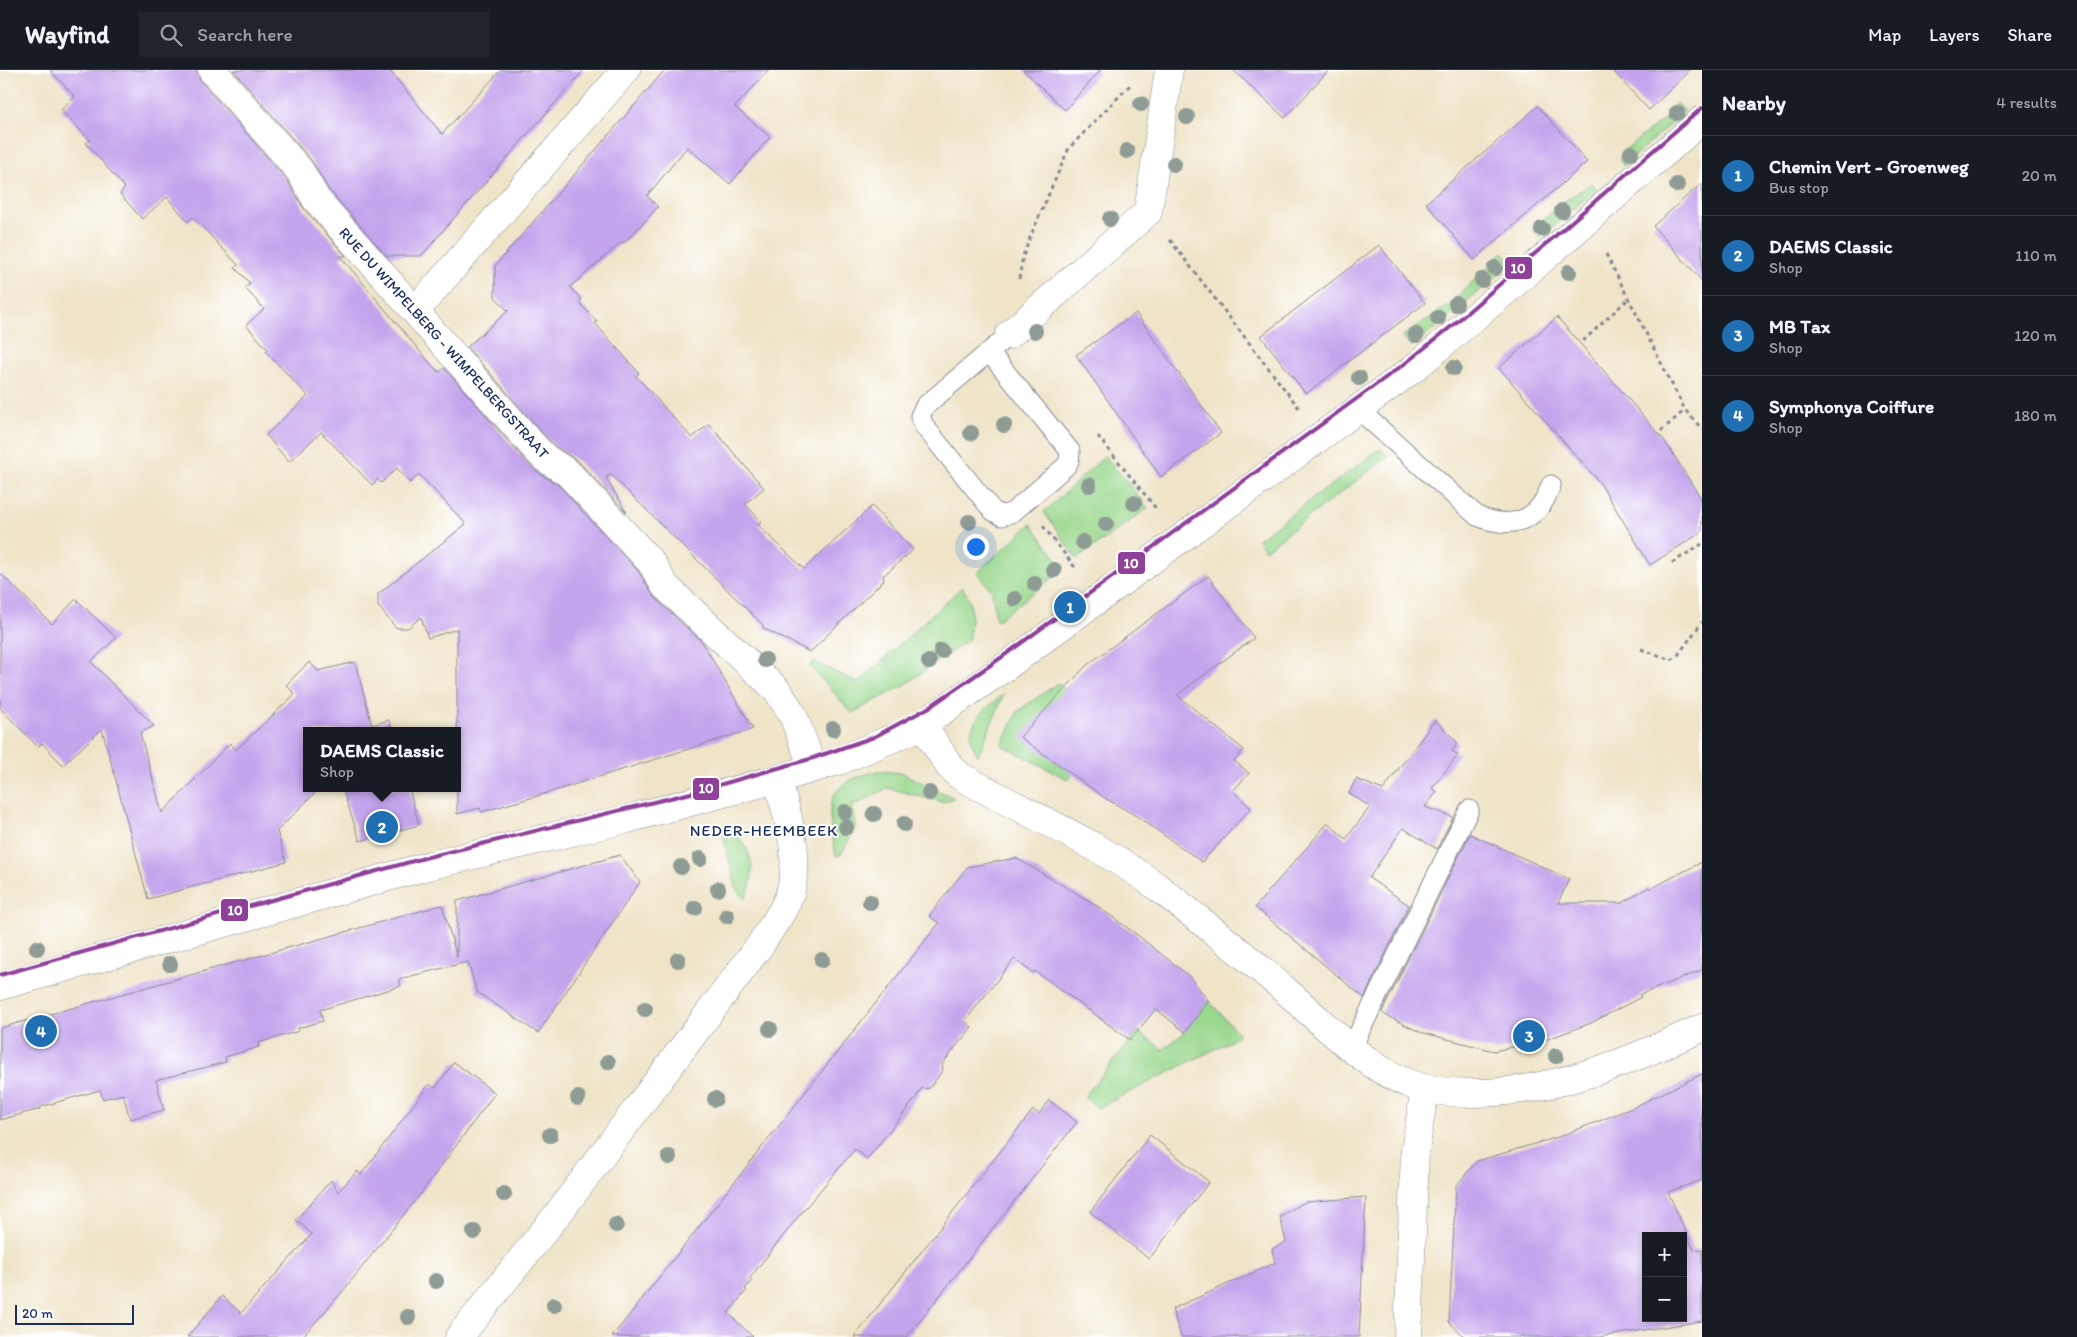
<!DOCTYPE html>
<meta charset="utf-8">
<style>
:root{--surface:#171b24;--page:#20242c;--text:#f1f3f6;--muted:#9ea1a6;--line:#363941;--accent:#1f6fb2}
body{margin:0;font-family:Itim,sans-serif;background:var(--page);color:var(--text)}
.controls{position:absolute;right:15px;bottom:15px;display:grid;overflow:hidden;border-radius:0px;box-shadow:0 2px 8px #0003}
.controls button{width:45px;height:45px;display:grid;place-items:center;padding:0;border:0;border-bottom:1px solid var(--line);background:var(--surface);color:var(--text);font:25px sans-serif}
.scale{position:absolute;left:15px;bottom:12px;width:119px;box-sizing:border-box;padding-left:5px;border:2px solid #1b2f5e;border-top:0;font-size:14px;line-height:18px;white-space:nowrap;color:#1b2f5e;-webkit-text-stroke:4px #fff;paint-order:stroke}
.you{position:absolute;left:975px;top:476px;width:18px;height:18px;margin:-12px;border:4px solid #fff;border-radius:50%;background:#1a73e8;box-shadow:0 0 0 8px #1a73e833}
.badge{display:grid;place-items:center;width:32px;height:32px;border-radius:50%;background:var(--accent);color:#fff;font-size:16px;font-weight:700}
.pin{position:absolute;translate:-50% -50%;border:2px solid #fff;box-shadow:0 1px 5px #0006}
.popup{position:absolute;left:303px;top:657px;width:158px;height:65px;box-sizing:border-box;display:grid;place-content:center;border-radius:0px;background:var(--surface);filter:drop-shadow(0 1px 4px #0005);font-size:16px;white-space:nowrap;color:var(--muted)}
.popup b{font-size:19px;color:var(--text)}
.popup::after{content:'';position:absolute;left:50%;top:100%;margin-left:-10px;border:10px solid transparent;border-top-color:var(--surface)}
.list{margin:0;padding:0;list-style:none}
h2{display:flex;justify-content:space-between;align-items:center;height:65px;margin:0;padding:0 20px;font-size:21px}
h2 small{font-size:16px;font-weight:400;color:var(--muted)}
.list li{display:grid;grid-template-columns:32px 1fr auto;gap:15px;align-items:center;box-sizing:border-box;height:80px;padding:0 20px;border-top:1px solid var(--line)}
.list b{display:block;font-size:19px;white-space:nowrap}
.list p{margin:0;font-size:16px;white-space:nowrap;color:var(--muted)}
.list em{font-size:16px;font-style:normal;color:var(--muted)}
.icon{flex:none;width:28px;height:28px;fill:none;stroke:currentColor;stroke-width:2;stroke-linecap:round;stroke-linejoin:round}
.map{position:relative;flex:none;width:1702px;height:1267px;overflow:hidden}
header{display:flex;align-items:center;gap:30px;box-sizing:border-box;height:70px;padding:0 25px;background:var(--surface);border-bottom:1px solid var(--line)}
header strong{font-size:24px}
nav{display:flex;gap:28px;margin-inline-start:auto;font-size:18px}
.search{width:350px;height:45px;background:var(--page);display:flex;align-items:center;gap:12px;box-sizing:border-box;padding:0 18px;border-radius:0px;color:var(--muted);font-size:19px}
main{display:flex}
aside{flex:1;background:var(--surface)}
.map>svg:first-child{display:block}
.green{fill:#9ad88d;stroke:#5a8476}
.building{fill:#c4a4ed;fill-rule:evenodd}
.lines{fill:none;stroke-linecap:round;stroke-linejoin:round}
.service-casing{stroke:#858a93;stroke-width:21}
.minor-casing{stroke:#858a93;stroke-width:29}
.tertiary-casing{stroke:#858a93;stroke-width:29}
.path{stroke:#858a93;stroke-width:3;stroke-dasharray:4 4;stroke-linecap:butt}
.service{stroke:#fff;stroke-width:19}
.minor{stroke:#fff;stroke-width:28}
.tertiary{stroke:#fff;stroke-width:28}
.tram-1-casing{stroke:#fff;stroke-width:8}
.tram-1{stroke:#8f4199;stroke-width:4}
.tree{fill:#8f9c95}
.labels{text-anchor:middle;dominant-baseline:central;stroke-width:4;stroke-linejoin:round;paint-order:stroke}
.street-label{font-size:15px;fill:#1b2f5e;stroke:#fff}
.neighbourhood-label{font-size:16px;letter-spacing:1px;fill:#1b2f5e;stroke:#fff}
.line-badge{stroke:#fff;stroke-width:2}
.badge-label{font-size:14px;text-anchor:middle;font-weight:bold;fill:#fff}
</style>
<header>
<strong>Wayfind</strong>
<div class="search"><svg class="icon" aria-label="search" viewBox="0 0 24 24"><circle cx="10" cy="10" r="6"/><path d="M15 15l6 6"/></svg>Search here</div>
<nav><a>Map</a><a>Layers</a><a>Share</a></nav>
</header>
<main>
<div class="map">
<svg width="1702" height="1267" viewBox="0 0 1702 1267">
<rect width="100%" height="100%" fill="#fff"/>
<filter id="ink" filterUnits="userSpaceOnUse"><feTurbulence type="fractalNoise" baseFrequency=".02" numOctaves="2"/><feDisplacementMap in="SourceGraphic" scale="10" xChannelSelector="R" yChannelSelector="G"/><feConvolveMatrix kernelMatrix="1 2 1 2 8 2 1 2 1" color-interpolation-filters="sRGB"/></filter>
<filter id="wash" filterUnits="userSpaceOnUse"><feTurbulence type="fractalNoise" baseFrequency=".0096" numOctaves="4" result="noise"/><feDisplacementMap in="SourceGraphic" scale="20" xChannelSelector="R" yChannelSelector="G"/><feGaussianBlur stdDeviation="1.12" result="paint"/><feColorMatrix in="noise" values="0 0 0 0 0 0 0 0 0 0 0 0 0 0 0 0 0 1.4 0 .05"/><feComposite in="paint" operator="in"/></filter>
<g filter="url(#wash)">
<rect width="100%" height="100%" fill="#efe4c8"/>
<path class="green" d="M 1676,33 L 1685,41 L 1623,96 L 1620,89 L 1626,79 L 1668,46 Z
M 1592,113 L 1597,119 L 1540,168 L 1532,159 L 1565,131 Z
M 1503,182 L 1512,193 L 1422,269 L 1411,276 L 1403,266 L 1449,235 Z
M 1380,379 L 1389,386 L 1265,480 L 1258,469 Z
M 1105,386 L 1148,438 L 1077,489 L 1044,442 Z
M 1031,454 L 1064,499 L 996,551 L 992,521 L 977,503 Z
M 962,517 C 975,535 971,548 969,569 L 905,615 L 852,643 L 810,596 L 813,591 L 858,613 Z
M 1058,613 L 1065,619 L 1072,704 L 1069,710 L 1002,675 L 1018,641 Z
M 1004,624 L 978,686 C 959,656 983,641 1004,624 Z
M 879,701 L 902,703 L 954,728 L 942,732 L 888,718 L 851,737 L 856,756 L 841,785 L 836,786 C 827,737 820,714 879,701 Z
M 720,755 C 750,767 760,800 745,828 L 737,821 Z
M 1209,931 L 1239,964 L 1231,971 L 1098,1038 L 1084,1027 L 1138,961 L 1163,980 L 1185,962 Z"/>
<g id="blocks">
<path class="building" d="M 50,0 L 197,0 L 200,10 L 287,110 L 304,139 L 346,186 L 340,186 L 435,299 L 440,302 L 444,298 L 525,390 L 536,401 L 558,415 L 638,501 L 654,527 L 702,572 L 753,659 L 534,727 L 481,742 L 480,738 L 457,744 L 457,559 L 428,568 L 421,547 L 408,558 L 396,558 L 378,536 L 378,524 L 466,454 L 419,404 L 410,413 L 397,398 L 381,413 L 378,409 L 372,415 L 321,362 L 289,392 L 266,365 L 308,326 L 266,282 L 268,280 L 246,255 L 264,239 L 245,218 L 250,213 L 235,198 L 238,195 L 193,147 L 188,152 L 167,127 L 142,149 L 120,124 L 125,118 L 86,73 L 90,70 L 61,40 L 75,27 Z
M 233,0 L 389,0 L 442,64 L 501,0 L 584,0 L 421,186 L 387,186 L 329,120 L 312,91 Z
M 665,0 L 769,0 L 735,37 L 770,67 L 730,114 L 687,77 L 647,126 L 658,137 L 624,173 L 622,172 L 570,217 L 582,230 L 579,232 L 597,252 L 595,253 L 639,303 L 636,306 L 692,368 L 709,354 L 764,418 L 745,434 L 762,452 L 758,455 L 804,499 L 872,436 L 913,480 L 883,506 L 884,510 L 810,582 L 763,558 L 763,555 L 610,404 L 606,408 L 627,443 L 579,392 L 555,376 L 547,368 L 467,277 L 508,241 L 495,227 L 495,196 Z
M 1023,0 L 1101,0 L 1065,40 Z
M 1233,0 L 1329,0 L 1285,48 Z
M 1612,0 L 1691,0 L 1649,40 Z
M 1538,36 L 1587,92 L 1474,190 L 1426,133 Z
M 1702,113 L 1702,211 L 1653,156 Z
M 1379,175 L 1425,233 L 1306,324 L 1261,266 Z
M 1136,243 L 1221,363 L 1161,407 L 1076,285 Z
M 1557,247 L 1664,370 L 1702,430 L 1702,462 L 1650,495 L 1600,413 L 1499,298 Z
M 0,503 L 52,554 L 76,529 L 116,568 L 91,592 L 154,656 L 140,663 L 162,743 L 230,673 L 236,680 L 295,624 L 286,615 L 309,592 L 318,601 L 355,592 L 372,655 L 389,650 L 392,661 L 307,661 L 307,718 L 320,718 L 277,761 L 286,792 L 148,829 L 102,659 L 63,695 L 42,673 L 38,677 L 0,638 Z
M 1208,506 L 1254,568 L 1177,625 L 1244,680 L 1234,691 L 1249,703 L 1233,721 L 1251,738 L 1202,792 L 1138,747 L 1105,728 L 1020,667 L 1087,595 Z
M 1435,650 L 1458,673 L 1452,681 L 1458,685 L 1432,718 L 1437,722 L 1425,737 L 1453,747 L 1437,779 L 1403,758 L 1369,808 L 1409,835 L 1364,928 L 1255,837 L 1328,753 L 1346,769 L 1370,737 L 1349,723 L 1356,709 L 1383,720 Z
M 342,718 L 409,718 L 419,755 L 360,771 Z
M 1470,764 L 1569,809 L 1558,833 L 1622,833 L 1649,817 L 1650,819 L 1702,792 L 1702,900 L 1639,925 L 1641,927 L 1591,953 L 1545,970 L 1494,981 L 1420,962 L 1385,945 L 1382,942 Z
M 620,785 L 640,812 L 538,963 L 477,922 L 468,892 L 399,909 L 401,916 L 320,940 L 323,951 L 298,958 L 299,961 L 258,973 L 259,977 L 225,987 L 226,992 L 156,1010 L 164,1040 L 130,1049 L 123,1024 L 103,1029 L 100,1020 L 40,1037 L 40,1039 L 0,1050 L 0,958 L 442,835 L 457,887 L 457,831 Z
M 1016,788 L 1093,833 L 1136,864 L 1189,906 L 1209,931 L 1185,962 L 1156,939 L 1130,970 L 1035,901 L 1033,903 L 1014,889 L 965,951 L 972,957 L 942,994 L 943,1000 L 930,1018 L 921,1019 L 916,1028 L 867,1089 L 855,1079 L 802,1142 L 749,1209 L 752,1210 L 745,1219 L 747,1220 L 728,1243 L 753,1267 L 612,1267 L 939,853 L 929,846 L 967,797 Z
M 454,992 L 495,1023 L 422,1122 L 343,1221 L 302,1267 L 187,1267 L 222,1226 L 241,1243 L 312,1164 L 296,1150 L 331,1110 L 338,1122 L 357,1101 L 361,1105 L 429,1014 L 435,1018 Z
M 1702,1004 L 1702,1110 L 1668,1122 L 1694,1180 L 1702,1179 L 1702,1251 L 1599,1267 L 1465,1267 L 1449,1252 L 1456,1116 L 1477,1091 L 1558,1067 L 1594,1053 L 1632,1038 ZM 1646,1166 L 1683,1166 L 1683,1248 L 1646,1248 Z
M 1049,1030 L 1077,1052 L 907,1267 L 854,1267 L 1033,1040 L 1039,1044 Z
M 1150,1065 L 1209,1112 L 1149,1189 L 1090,1142 Z
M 1366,1127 L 1359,1267 L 1181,1267 L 1172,1239 L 1275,1193 L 1272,1179 L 1286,1172 L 1280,1146 L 1305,1132 Z"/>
</g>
</g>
<g filter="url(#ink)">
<use href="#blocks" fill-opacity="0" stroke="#858a93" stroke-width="1"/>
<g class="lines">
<defs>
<path id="service" d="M 989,282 L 1070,381 L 1069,391 L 1066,396 L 1013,442 L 1002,446 L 993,441 L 924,356 L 920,346 L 925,336 L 1009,265
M 1359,340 L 1477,446 C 1511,460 1539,452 1551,415
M 1352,977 L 1469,740"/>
<path id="minor" d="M 212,0 L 300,101 L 316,129 L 536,379 L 545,388 L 568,403 L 651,492 L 665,516 L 777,620 L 793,645 L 813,698
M 415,241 L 626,0
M 1009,265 L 1148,142 L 1169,0
M 922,654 L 950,697 L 960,706 C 1028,745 1102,774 1164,822 C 1205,854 1245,885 1284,919 C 1321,951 1364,997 1410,1014 C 1430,1021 1453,1023 1473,1023 C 1556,1023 1628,991 1702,958
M 0,916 L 431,795 L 627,749 L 777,709 L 841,690 L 907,662 L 933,647 L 1008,595 L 1413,299 L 1521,208 L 1702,50
M 1408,1267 L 1415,1081 L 1425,1018"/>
<path id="tertiary" d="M 459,1267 L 557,1145 L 761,874 C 769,860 781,846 787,831 C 804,792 788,747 777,709"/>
</defs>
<use href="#service" class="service-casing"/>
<use href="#minor" class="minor-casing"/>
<use href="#tertiary" class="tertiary-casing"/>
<path class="path" d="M 1170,170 L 1299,338
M 1606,184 L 1685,340 L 1702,359
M 1019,209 L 1023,186 L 1031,165 L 1069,78 L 1132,13
M 1583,271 L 1628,229
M 1661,361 L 1685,340
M 1098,366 L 1158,441
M 1043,456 L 1077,500
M 1672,493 L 1702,474
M 1641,579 L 1671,590 L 1678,585 L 1702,552"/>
<use href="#service" class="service"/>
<use href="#minor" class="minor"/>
<use href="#tertiary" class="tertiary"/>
<defs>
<path id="tram-1" d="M 0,905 L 428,787 L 691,723 L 810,689 L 874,667 L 928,638 L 1002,587 L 1407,292 L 1453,255 L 1702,38"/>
</defs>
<use href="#tram-1" class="tram-1-casing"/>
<use href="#tram-1" class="tram-1"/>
</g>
<g class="tree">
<circle cx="1141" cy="34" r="8"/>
<circle cx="1677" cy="43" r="8"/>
<circle cx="1187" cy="47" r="8"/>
<circle cx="1127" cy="81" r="8"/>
<circle cx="1631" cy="83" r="8"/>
<circle cx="1174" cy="94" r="8"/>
<circle cx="1677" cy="115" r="8"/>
<circle cx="1562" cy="141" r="8"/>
<circle cx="1110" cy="149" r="8"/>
<circle cx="1542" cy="159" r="8"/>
<circle cx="1495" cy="198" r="8"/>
<circle cx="1569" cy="202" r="8"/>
<circle cx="1482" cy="210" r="8"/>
<circle cx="1456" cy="234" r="8"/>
<circle cx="1438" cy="248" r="8"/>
<circle cx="1035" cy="261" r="8"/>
<circle cx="1416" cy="265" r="8"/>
<circle cx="1454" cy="298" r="8"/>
<circle cx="1359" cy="308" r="8"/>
<circle cx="1004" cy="355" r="8"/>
<circle cx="971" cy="363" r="8"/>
<circle cx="1089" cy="415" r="8"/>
<circle cx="1134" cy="433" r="8"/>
<circle cx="969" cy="452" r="8"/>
<circle cx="1106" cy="454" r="8"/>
<circle cx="1083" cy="472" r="8"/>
<circle cx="1054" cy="500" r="8"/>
<circle cx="1035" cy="514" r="8"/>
<circle cx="1015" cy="529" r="8"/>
<circle cx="941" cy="581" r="8"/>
<circle cx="765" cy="590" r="8"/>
<circle cx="929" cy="592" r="8"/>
<circle cx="833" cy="659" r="8"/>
<circle cx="929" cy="723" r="8"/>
<circle cx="845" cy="742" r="8"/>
<circle cx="874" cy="744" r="8"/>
<circle cx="904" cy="754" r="8"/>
<circle cx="846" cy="757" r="8"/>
<circle cx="700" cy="789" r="8"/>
<circle cx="681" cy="797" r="8"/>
<circle cx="718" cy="819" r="8"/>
<circle cx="870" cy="832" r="8"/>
<circle cx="695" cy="838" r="8"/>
<circle cx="727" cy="846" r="8"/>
<circle cx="37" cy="878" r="8"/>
<circle cx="678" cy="890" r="8"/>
<circle cx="822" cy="890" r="8"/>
<circle cx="170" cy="894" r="8"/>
<circle cx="645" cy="939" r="8"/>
<circle cx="770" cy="959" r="8"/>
<circle cx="1556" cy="986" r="8"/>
<circle cx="608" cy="992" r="8"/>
<circle cx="578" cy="1028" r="8"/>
<circle cx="715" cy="1029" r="8"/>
<circle cx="550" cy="1065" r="8"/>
<circle cx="669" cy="1087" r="8"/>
<circle cx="504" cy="1124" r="8"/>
<circle cx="616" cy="1155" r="8"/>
<circle cx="474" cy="1162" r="8"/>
<circle cx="436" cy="1211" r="8"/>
<circle cx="554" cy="1235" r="8"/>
<circle cx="408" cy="1247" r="8"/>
</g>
</g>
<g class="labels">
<g class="street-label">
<text transform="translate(444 273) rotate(48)">RUE DU WIMPELBERG - WIMPELBERGSTRAAT</text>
</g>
<g class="neighbourhood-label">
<text x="764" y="760">NEDER-HEEMBEEK</text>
</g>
</g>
<g class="line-badge">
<rect x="1504" y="186" width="29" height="24" rx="5" fill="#8f4199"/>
<rect x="1117" y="481" width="29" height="24" rx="5" fill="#8f4199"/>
<rect x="692" y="707" width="28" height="24" rx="5" fill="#8f4199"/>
<rect x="220" y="828" width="29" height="24" rx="5" fill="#8f4199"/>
</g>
<g class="badge-label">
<text x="1518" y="203">10</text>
<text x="1131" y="498">10</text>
<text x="706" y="723">10</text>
<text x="235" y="845">10</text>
</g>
</svg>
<div class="controls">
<button>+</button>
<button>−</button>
</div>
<div class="scale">20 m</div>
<div class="you"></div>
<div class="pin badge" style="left:1070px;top:537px">1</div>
<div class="pin badge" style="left:382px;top:757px">2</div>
<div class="popup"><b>DAEMS Classic</b>Shop</div>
<div class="pin badge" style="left:1529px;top:966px">3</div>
<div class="pin badge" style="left:41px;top:961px">4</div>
</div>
<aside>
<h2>Nearby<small>4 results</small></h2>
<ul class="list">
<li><span class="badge">1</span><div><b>Chemin Vert - Groenweg</b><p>Bus stop</p></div><em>20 m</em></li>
<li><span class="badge">2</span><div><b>DAEMS Classic</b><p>Shop</p></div><em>110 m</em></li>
<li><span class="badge">3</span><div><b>MB Tax</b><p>Shop</p></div><em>120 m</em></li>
<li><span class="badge">4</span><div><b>Symphonya Coiffure</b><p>Shop</p></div><em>180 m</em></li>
</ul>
</aside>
</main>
